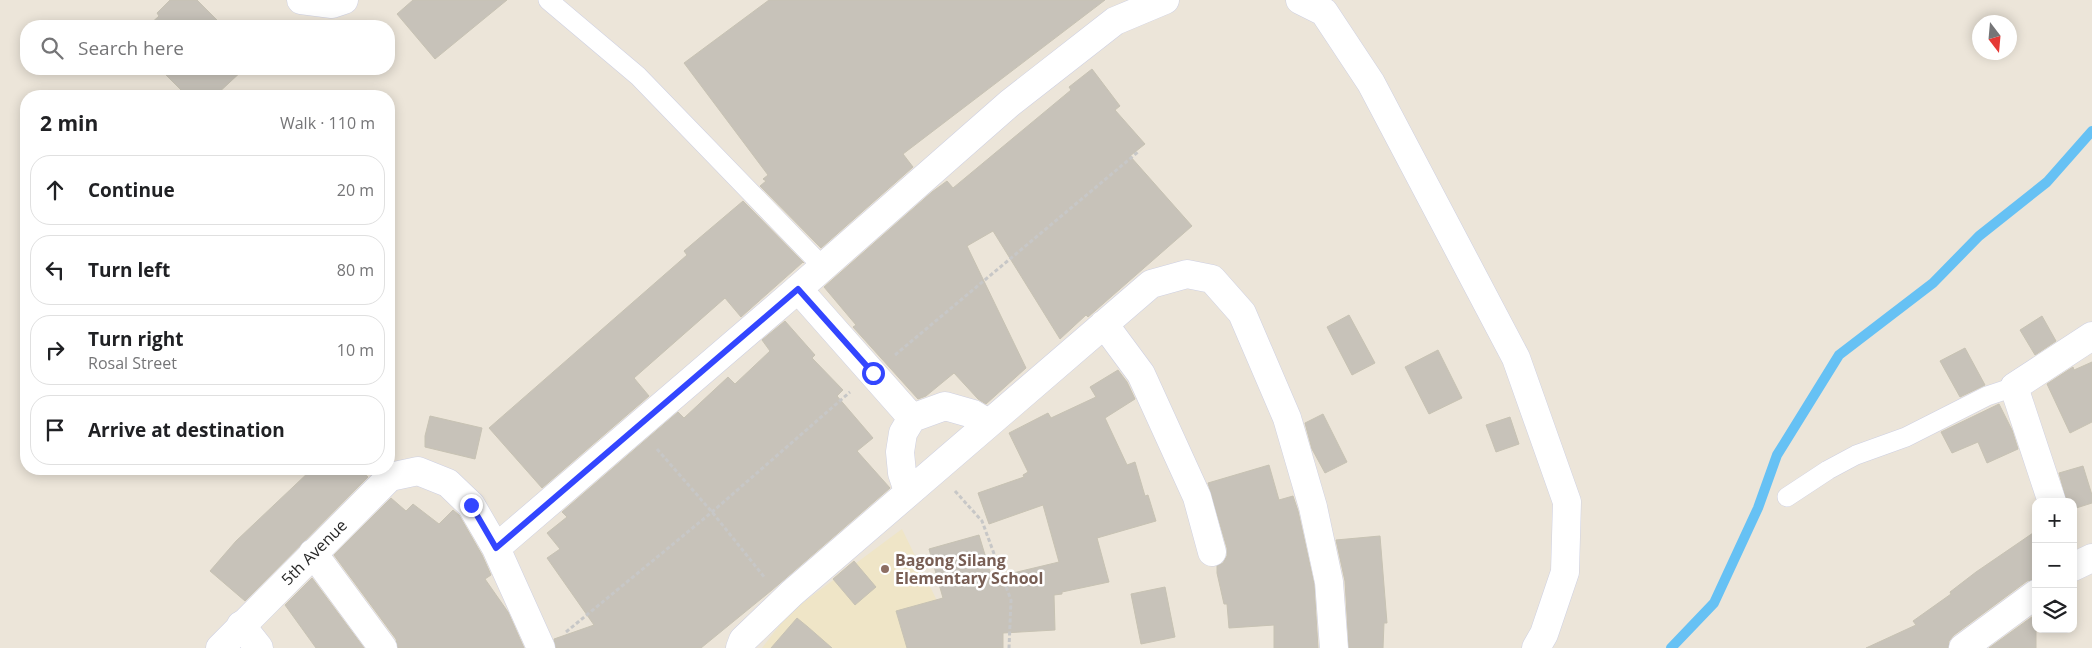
<!DOCTYPE html>
<meta charset="utf-8">
<style>
:root{--surface:#fff;--page:#f6f6f6;--text:#202124;--muted:#757577;--line:#e0e0e0}
body{margin:0;font-family:"Open Sans",sans-serif;background:var(--page);color:var(--text)}
.controls{position:absolute;right:15px;bottom:15px;display:grid;overflow:hidden;border-radius:10px;box-shadow:0 2px 12px #0003}
.controls button{width:45px;height:45px;display:grid;place-items:center;padding:0;border:0;border-bottom:1px solid var(--line);background:var(--surface);color:var(--text);font:25px sans-serif}
.compass{position:absolute;left:1972px;top:15px;width:45px;height:45px;border-radius:50%;background:var(--surface);box-shadow:0 2px 12px #0003;rotate:164deg}
.stop{position:absolute;width:15px;height:15px;margin:-11px;border:4px solid #3346ff;border-radius:50%;background:#fff}
.stop.end{background:#3346ff;border-color:#fff;box-shadow:0 1px 5px #0008}
.list{margin:0;padding:0;list-style:none}
h2{display:flex;justify-content:space-between;align-items:center;height:65px;margin:0;padding:0 20px;font-size:21px}
h2 small{font-size:16px;font-weight:400;color:var(--muted)}
.list li{display:grid;grid-template-columns:32px 1fr auto;gap:15px;align-items:center;box-sizing:border-box;height:70px;margin:0 10px 10px;padding:0 10px;border:1px solid var(--line);border-radius:20px}
.list b{display:block;font-size:19px;white-space:nowrap}
.list p{margin:0;font-size:16px;white-space:nowrap;color:var(--muted)}
.list em{font-size:16px;font-style:normal;color:var(--muted)}
.icon{flex:none;width:28px;height:28px;fill:none;stroke:currentColor;stroke-width:2;stroke-linecap:round;stroke-linejoin:round}
.map{position:relative;flex:none;width:2092px;height:648px;overflow:hidden}
.search{position:absolute;background:var(--surface);box-shadow:0 2px 12px #0003;left:20px;top:20px;width:375px;height:55px;display:flex;align-items:center;gap:12px;box-sizing:border-box;padding:0 18px;border-radius:20px;color:var(--muted);font-size:19px}
.panel{position:absolute;background:var(--surface);box-shadow:0 2px 12px #0003;left:20px;top:90px;width:375px;height:385px;border-radius:20px}
.map>svg:first-child{display:block}
.education{fill:#efe5c7}
.lines{fill:none;stroke-linecap:round;stroke-linejoin:round}
.stream{stroke:#66c1f4;stroke-width:10}
.building{fill:#c7c2b9;stroke:#c7c2b3}
.service-casing{stroke:#ced0e2;stroke-width:20}
.minor-casing{stroke:#ced0e2;stroke-width:29}
.tertiary-casing{stroke:#ced0e2;stroke-width:29}
.path{stroke:#c7c7c7;stroke-width:3;stroke-dasharray:4 2.5;stroke-linecap:butt}
.service{stroke:#fff;stroke-width:19}
.minor{stroke:#fff;stroke-width:28}
.tertiary{stroke:#fff;stroke-width:28}
.route{stroke:#3346ff;stroke-width:6}
.education-dot{fill:#8d6e63;stroke:#fff;stroke-width:2}
.labels{text-anchor:middle;dominant-baseline:central;stroke-width:5;stroke-linejoin:round;paint-order:stroke}
.street-label{font-size:16px;fill:#282828;stroke:#fff}
.education-label{font-size:16px;font-weight:bold;fill:#785e54;stroke:#fff;text-anchor:start}
</style>
<div class="map">
<svg width="2092" height="648" viewBox="0 0 2092 648">
<rect width="100%" height="100%" fill="#ece5d9"/>
<path class="education" d="M 902,529 L 941,609 L 951,648 L 762,648 L 789,613 Z"/>
<g class="lines">
<path class="stream" d="M 1671,648 L 1714,603 L 1758,508 L 1777,455 L 1839,355 L 1933,283 L 1979,236 L 2047,182 L 2092,131"/>
</g>
<path class="building" d="M 170,0 L 197,0 L 223,26 L 148,26 L 159,16 L 157,13 Z
M 413,0 L 507,0 L 435,59 L 397,14 Z
M 769,0 L 1105,0 L 903,154 L 913,167 L 821,248 L 760,186 L 766,181 L 763,179 L 768,175 L 684,63 Z
M 160,69 L 244,69 L 215,96 L 187,96 Z
M 1092,69 L 1120,106 L 1115,110 L 1145,144 L 1130,156 L 1192,226 L 1088,317 L 1086,315 L 1060,339 L 993,231 L 967,246 L 1026,368 L 986,404 L 978,399 L 954,373 L 926,396 L 918,399 L 853,327 L 856,325 L 824,287 L 932,192 L 947,181 L 953,188 L 1071,90 L 1069,87 Z
M 743,201 L 804,263 L 803,262 L 741,317 L 725,298 L 634,378 L 649,396 L 542,488 L 489,428 L 687,255 L 684,251 Z
M 1349,315 L 1375,363 L 1352,375 L 1327,327 Z
M 2042,316 L 2056,341 L 2035,355 L 2020,330 Z
M 785,321 L 815,355 L 812,358 L 843,390 L 837,396 L 873,438 L 857,451 L 890,488 L 772,590 L 701,648 L 556,648 L 554,639 L 594,625 L 547,558 L 560,549 L 547,533 L 567,517 L 562,512 L 678,412 L 684,418 L 728,377 L 735,384 L 770,351 L 762,340 Z
M 1965,348 L 1985,385 L 1960,397 L 1940,361 Z
M 1438,350 L 1462,398 L 1429,414 L 1405,367 Z
M 2092,362 L 2092,422 L 2070,433 L 2047,384 L 2073,367 L 2074,370 Z
M 1118,370 L 1127,382 L 1135,399 L 1105,418 L 1127,465 L 1135,462 L 1145,496 L 1148,495 L 1156,521 L 1097,538 L 1109,582 L 1062,592 L 1062,594 L 1054,595 L 1055,630 L 1003,633 L 1003,648 L 907,648 L 896,611 L 943,598 L 929,549 L 979,535 L 992,578 L 1059,562 L 1043,505 L 989,524 L 978,493 L 1024,477 L 1023,475 L 1028,472 L 1009,433 L 1048,413 L 1051,418 L 1096,397 L 1090,387 Z
M 1999,404 L 2012,430 L 2018,449 L 1987,463 L 1978,442 L 1952,453 L 1941,432 Z
M 1323,414 L 1347,462 L 1325,473 L 1312,449 L 1305,423 Z
M 430,416 L 482,428 L 475,459 L 425,447 L 425,436 Z
M 1510,417 L 1519,444 L 1496,452 L 1486,425 Z
M 1269,465 L 1279,500 L 1293,496 L 1298,511 L 1314,584 L 1318,648 L 1274,648 L 1274,625 L 1229,628 L 1227,604 L 1224,604 L 1217,573 L 1217,566 L 1223,563 L 1227,556 L 1227,548 L 1208,483 Z
M 2083,466 L 2092,495 L 2092,503 L 2073,509 L 2073,502 L 2067,502 L 2059,473 Z
M 312,469 L 359,469 L 368,477 L 245,601 L 210,571 L 236,541 Z
M 391,498 L 406,511 L 413,504 L 439,524 L 453,510 L 459,515 L 482,555 L 491,575 L 485,579 L 508,612 L 524,648 L 398,648 L 396,639 L 334,555 Z
M 2036,531 L 2036,579 L 2027,581 L 1954,635 L 1949,641 L 1948,648 L 1866,648 L 1916,625 L 1913,621 L 1951,594 L 1950,592 L 1976,572 Z
M 1380,536 L 1387,623 L 1384,623 L 1383,648 L 1349,648 L 1345,581 L 1336,540 Z
M 854,561 L 876,587 L 855,605 L 833,579 Z
M 312,578 L 364,648 L 316,648 L 285,605 Z
M 1165,587 L 1175,637 L 1141,644 L 1131,594 Z
M 2036,614 L 2036,648 L 1989,648 Z
M 797,618 L 808,627 L 832,648 L 771,648 Z"/>
<g class="lines">
<defs>
<path id="service" d="M 548,0 L 638,76 L 823,267
M 1787,497 L 1828,470 L 1856,455 L 1906,437 L 1987,396 L 2014,387"/>
<path id="minor" d="M 301,0 L 332,4 L 344,0
M 798,289 L 912,418
M 1104,324 L 1141,374 L 1197,497 L 1212,552
M 908,491 L 902,473 L 900,452 L 903,433 L 912,418 L 945,406 L 973,414 L 988,423
M 313,553 L 383,648
M 241,625 L 259,648
M 740,648 L 743,640 L 792,593 L 1151,284 L 1187,274 L 1212,279 L 1242,313 L 1287,418 L 1313,507 L 1329,582 L 1334,648"/>
<path id="tertiary" d="M 1300,0 L 1324,12 L 1371,83 L 1516,358 L 1567,502 L 1565,572 L 1544,634 L 1536,648
M 2052,502 L 2014,387 L 2092,336
M 496,548 L 798,289 L 1010,103 L 1115,21 L 1165,0
M 2073,567 L 2092,558
M 220,648 L 390,477 L 418,471 L 448,483 L 471,505 L 496,548 L 541,648
M 1963,648 L 2036,594"/>
</defs>
<use href="#service" class="service-casing"/>
<use href="#minor" class="minor-casing"/>
<use href="#tertiary" class="tertiary-casing"/>
<path class="path" d="M 895,355 L 1138,152
M 657,449 L 712,512 L 765,578
M 955,491 L 982,521 L 1011,600 L 1009,648
M 566,632 L 712,512 L 850,392"/>
<use href="#service" class="service"/>
<use href="#minor" class="minor"/>
<use href="#tertiary" class="tertiary"/>
</g>
<g class="lines">
<path class="route" d="M 471,505 L 496,548 L 798,289 L 873,373"/>
</g>
<circle class="education-dot" cx="885" cy="569" r="5"/>
<g class="labels">
<g class="street-label">
<text transform="translate(314 552) rotate(-45)">5th Avenue</text>
</g>
<g class="education-label">
<text x="895" y="560">Bagong Silang<tspan x="895" dy="18">Elementary School</tspan></text>
</g>
</g>
</svg>
<div class="controls">
<button>+</button>
<button>−</button>
<button><svg class="icon" aria-label="layers" viewBox="0 0 24 24"><path d="M12 4l9 5-9 5-9-5zM3 14l9 5 9-5"/></svg></button>
</div>
<svg class="compass" viewBox="-18 -18 36 36"><path d="M0-13l5 13h-10z" fill="#e53935"/><path d="M0 13l5-13h-10z" fill="#757577"/></svg>
<div class="stop" style="left:873px;top:373px"></div>
<div class="stop end" style="left:471px;top:505px"></div>
<div class="search"><svg class="icon" aria-label="search" viewBox="0 0 24 24"><circle cx="10" cy="10" r="6"/><path d="M15 15l6 6"/></svg>Search here</div>
<section class="panel">
<h2>2 min<small>Walk · 110 m</small></h2>
<ul class="list">
<li><svg class="icon" aria-label="ahead" viewBox="0 0 24 24"><path d="M12 20V5M6 11l6-6 6 6"/></svg><div><b>Continue</b></div><em>20 m</em></li>
<li><svg class="icon" aria-label="left" viewBox="0 0 24 24"><path d="M17 20v-9H6M10 6l-5 5 5 5"/></svg><div><b>Turn left</b></div><em>80 m</em></li>
<li><svg class="icon" aria-label="right" viewBox="0 0 24 24"><path d="M7 20v-9h11M14 6l5 5-5 5"/></svg><div><b>Turn right</b><p>Rosal Street</p></div><em>10 m</em></li>
<li><svg class="icon" aria-label="arrive" viewBox="0 0 24 24"><path d="M6 21V4h12l-3 4 3 4H6"/></svg><div><b>Arrive at destination</b></div></li>
</ul>
</section>
</div>
